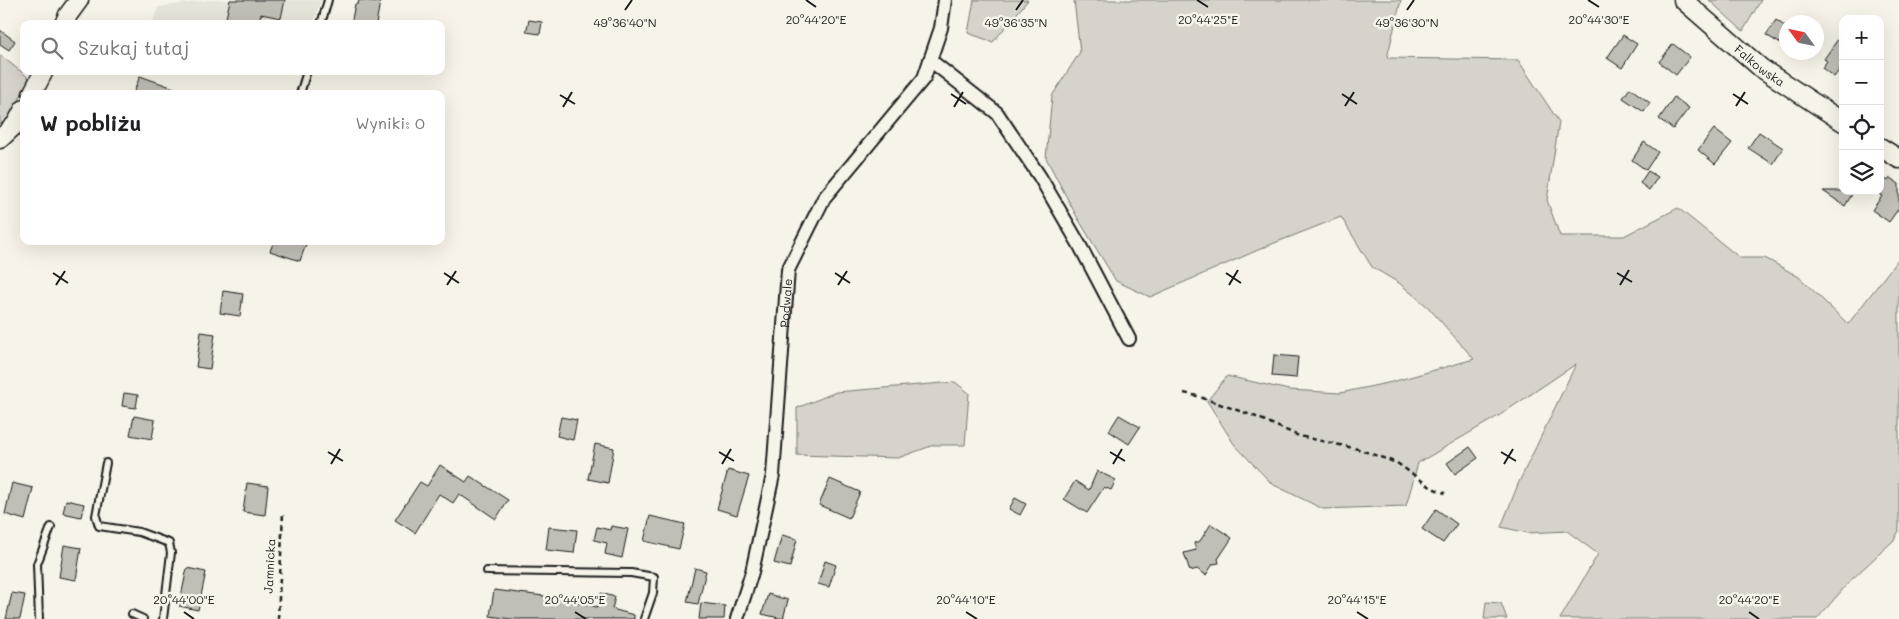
<!DOCTYPE html>
<html lang="pl">
<meta charset="utf-8">
<style>
:root{--surface:#fff;--page:#f6f6f6;--text:#202124;--muted:#757577;--line:#e0e0e0}
body{margin:0;font-family:Mali,sans-serif;background:var(--page);color:var(--text)}
.controls{position:absolute;right:15px;top:15px;display:grid;overflow:hidden;border-radius:10px;box-shadow:0 5px 20px #0002}
.controls button{width:45px;height:45px;display:grid;place-items:center;padding:0;border:0;border-bottom:1px solid var(--line);background:var(--surface);color:var(--text);font:25px sans-serif}
.compass{position:absolute;left:1779px;top:15px;width:45px;height:45px;border-radius:50%;background:var(--surface);box-shadow:0 5px 20px #0002;rotate:303deg}
.list{margin:0;padding:0;list-style:none}
h2{display:flex;justify-content:space-between;align-items:center;height:65px;margin:0;padding:0 20px;font-size:21px}
h2 small{font-size:16px;font-weight:400;color:var(--muted)}
.icon{flex:none;width:28px;height:28px;fill:none;stroke:currentColor;stroke-width:2;stroke-linecap:round;stroke-linejoin:round}
.map{position:relative;flex:none;width:1899px;height:619px;overflow:hidden}
.search{position:absolute;background:var(--surface);box-shadow:0 5px 20px #0002;left:20px;top:20px;width:425px;height:55px;display:flex;align-items:center;gap:12px;box-sizing:border-box;padding:0 18px;border-radius:10px;color:var(--muted);font-size:19px}
.panel{position:absolute;background:var(--surface);box-shadow:0 5px 20px #0002;left:20px;top:90px;width:425px;height:155px;border-radius:10px}
.map>svg:first-child{display:block}
.built{fill:#e6e3d9}
.green{fill:#d7d3cb;stroke:#7a7874}
.building{fill:#c0beb5;stroke:#1c1c1c}
.lines{fill:none;stroke-linecap:round;stroke-linejoin:round}
.lane-casing{stroke:#1c1c1c;stroke-width:10}
.street-casing{stroke:#1c1c1c;stroke-width:16}
.secondary-casing{stroke:#1c1c1c;stroke-width:21}
.path{stroke:#1c1c1c;stroke-width:2.5;stroke-dasharray:5 4;stroke-linecap:butt}
.lane{stroke:#f7f3e8;stroke-width:6}
.street{stroke:#f7f3e8;stroke-width:12}
.secondary{stroke:#f7f3e8;stroke-width:18}
.ticks{fill:none;stroke:#1c1c1c;stroke-width:2}
.labels{text-anchor:middle;dominant-baseline:central;stroke-width:5;stroke-linejoin:round;paint-order:stroke}
.street-label{font-size:12px;fill:#1c1c1c;stroke:#f7f3e8}
.ticks-label{font-size:12px;text-anchor:middle;fill:#1c1c1c;stroke:#f7f3e8;stroke-width:5;stroke-linejoin:round;paint-order:stroke}
</style>
<div class="map">
<svg width="1899" height="619" viewBox="0 0 1899 619">
<rect width="100%" height="100%" fill="#f7f3e8"/>
<filter id="ink" filterUnits="userSpaceOnUse"><feTurbulence type="fractalNoise" baseFrequency=".02" numOctaves="2"/><feDisplacementMap in="SourceGraphic" scale="10" xChannelSelector="R" yChannelSelector="G"/><feConvolveMatrix kernelMatrix="1 2 1 2 8 2 1 2 1" color-interpolation-filters="sRGB"/></filter>
<g filter="url(#ink)">
<path class="built" d="M 209,0 L 321,0 L 313,24 L 152,24 L 158,7 Z"/>
<path class="green" d="M 974,0 L 1028,0 L 993,42 L 968,33 Z
M 1074,0 L 1401,0 L 1387,58 L 1518,60 L 1559,122 L 1547,200 L 1560,236 L 1624,236 L 1678,208 L 1740,258 L 1765,258 L 1799,277 L 1848,324 L 1899,258 L 1899,531 L 1894,540 L 1851,580 L 1817,619 L 1560,619 L 1598,554 L 1567,531 L 1528,533 L 1501,527 L 1519,482 L 1576,364 L 1500,415 L 1418,463 L 1406,506 L 1323,509 L 1272,484 L 1234,444 L 1207,401 L 1227,376 L 1289,390 L 1340,393 L 1392,382 L 1474,359 L 1428,307 L 1399,283 L 1372,267 L 1341,217 L 1272,244 L 1150,297 L 1116,281 L 1077,217 L 1046,158 L 1052,96 L 1080,52 Z
M 1709,0 L 1761,0 L 1743,31 Z
M 0,55 L 29,78 L 14,111 L 0,127 Z
M 955,382 L 969,393 L 965,445 L 934,445 L 898,458 L 797,455 L 797,408 L 836,392 Z
M 1486,602 L 1501,603 L 1507,619 L 1484,619 Z"/>
<path class="building" d="M 230,0 L 285,0 L 281,18 L 261,14 L 258,24 L 226,18 Z
M 359,0 L 380,2 L 376,24 L 351,24 L 355,4 L 358,4 Z
M 529,20 L 542,22 L 540,34 L 526,32 Z
M 1776,20 L 1786,27 L 1786,47 L 1766,35 Z
M 0,30 L 15,41 L 9,50 L 0,44 Z
M 1843,32 L 1843,65 L 1834,77 L 1822,68 L 1827,61 L 1824,59 Z
M 1623,35 L 1637,44 L 1622,68 L 1607,58 Z
M 1673,44 L 1690,57 L 1676,75 L 1659,62 Z
M 140,76 L 185,92 L 185,94 L 133,94 Z
M 1630,88 L 1650,103 L 1644,112 L 1623,98 Z
M 1674,97 L 1689,108 L 1673,129 L 1659,119 Z
M 1714,129 L 1732,143 L 1715,164 L 1698,150 Z
M 1759,132 L 1783,148 L 1773,164 L 1748,148 Z
M 1644,142 L 1658,152 L 1646,170 L 1632,160 Z
M 1648,171 L 1658,177 L 1649,190 L 1640,183 Z
M 1880,175 L 1888,181 L 1890,178 L 1899,184 L 1899,208 L 1889,222 L 1872,210 L 1882,196 L 1880,195 Z
M 1823,191 L 1854,191 L 1845,206 Z
M 274,241 L 298,241 L 306,244 L 300,261 L 270,251 Z
M 223,291 L 243,294 L 240,316 L 220,313 Z
M 201,332 L 215,334 L 210,369 L 196,367 Z
M 1274,355 L 1298,357 L 1296,378 L 1272,376 Z
M 124,393 L 138,395 L 136,408 L 122,406 Z
M 1119,415 L 1140,427 L 1129,444 L 1109,431 Z
M 134,416 L 155,420 L 152,439 L 130,435 Z
M 561,417 L 577,420 L 573,440 L 557,436 Z
M 595,444 L 614,448 L 608,483 L 588,479 Z
M 1470,447 L 1478,458 L 1455,474 L 1447,463 Z
M 440,465 L 466,482 L 470,476 L 508,500 L 496,519 L 459,494 L 453,503 L 439,494 L 415,533 L 395,520 L 420,482 L 427,486 Z
M 728,470 L 749,476 L 737,515 L 717,509 Z
M 1097,471 L 1116,480 L 1111,490 L 1104,487 L 1087,513 L 1064,499 L 1075,481 L 1089,490 Z
M 830,479 L 860,492 L 849,518 L 819,505 Z
M 12,483 L 33,488 L 25,520 L 5,514 Z
M 247,483 L 268,486 L 265,515 L 243,512 Z
M 1015,498 L 1026,504 L 1020,515 L 1009,509 Z
M 66,500 L 84,504 L 81,517 L 63,513 Z
M 1436,509 L 1457,524 L 1443,543 L 1422,529 Z
M 650,516 L 685,524 L 679,549 L 644,541 Z
M 1211,524 L 1232,538 L 1218,559 L 1219,563 L 1213,564 L 1206,575 L 1197,569 L 1190,571 L 1184,553 L 1196,550 L 1194,543 L 1200,541 Z
M 611,526 L 628,529 L 622,558 L 605,554 L 607,543 L 594,540 L 597,527 L 610,530 Z
M 549,527 L 577,530 L 574,553 L 546,550 Z
M 782,535 L 797,539 L 790,567 L 774,563 Z
M 64,545 L 81,548 L 76,580 L 59,577 Z
M 825,561 L 836,565 L 829,587 L 818,584 Z
M 187,568 L 206,572 L 198,610 L 179,606 Z
M 695,568 L 706,571 L 698,604 L 687,602 Z
M 494,590 L 544,596 L 597,607 L 601,593 L 615,597 L 612,609 L 634,615 L 634,619 L 511,619 L 490,616 Z
M 12,593 L 25,595 L 20,619 L 6,619 Z
M 768,594 L 788,600 L 783,619 L 762,614 Z
M 701,603 L 725,606 L 724,619 L 699,619 Z"/>
<g class="lines">
<defs>
<path id="lane" d="M 321,24 L 328,0
M 300,94 L 307,71
M 106,463 L 96,516 L 99,526 L 139,532 L 169,543 L 171,553 L 163,619
M 487,571 L 631,573 L 654,577 L 653,593 L 644,619
M 132,614 L 143,619
M 39,619 L 37,564 L 51,527"/>
<g id="street">
<path d="M 930,60 L 997,113 L 1040,177 L 1079,244 L 1129,339"/>
<path id="s1" d="M 737,619 L 752,572 L 773,475 L 788,270 L 824,198 L 924,78 L 941,28 L 945,0"/>
</g>
<g id="secondary">
<path id="s2" d="M 1683,0 L 1761,68 L 1843,122"/>
<path d="M 64,24 L 68,15 L 79,0"/>
<path d="M 32,94 L 44,71"/>
<path d="M 0,139 L 16,124 L 24,109"/>
<path d="M 1880,147 L 1899,159"/>
</g>
</defs>
<use href="#lane" class="lane-casing"/>
<use href="#street" class="street-casing"/>
<use href="#secondary" class="secondary-casing"/>
<path class="path" d="M 1184,393 L 1197,396 L 1254,416 L 1299,436 L 1358,449 L 1397,463 L 1432,488 L 1445,493
M 278,619 L 283,513"/>
<use href="#lane" class="lane"/>
<use href="#street" class="street"/>
<use href="#secondary" class="secondary"/>
</g>
</g>
<path class="ticks" d="M 806,0 L 816,7M 1197,0 L 1208,7M 1588,0 L 1599,7M 625,10 L 632,0M 1016,10 L 1023,0M 1407,10 L 1414,0M 951,94 L 966,104M 1342,94 L 1357,104M 1733,94 L 1748,104M 560,95 L 575,104M 1345,106 L 1354,92M 1736,106 L 1745,92M 563,107 L 572,92M 954,107 L 963,92M 53,273 L 68,283M 444,273 L 459,283M 835,273 L 850,283M 1226,273 L 1241,283M 1617,273 L 1632,282M 56,285 L 65,271M 447,285 L 456,271M 838,285 L 847,271M 1229,285 L 1238,270M 1620,285 L 1629,270M 328,452 L 343,461M 719,452 L 734,461M 1110,452 L 1125,461M 1501,452 L 1516,461M 331,464 L 340,449M 722,464 L 731,449M 1113,464 L 1122,449M 1504,464 L 1513,449M 184,612 L 194,619M 575,612 L 586,619M 966,612 L 977,619M 1357,612 L 1368,619M 1749,612 L 1759,619"/>
<g class="labels">
<g class="street-label">
<text stroke="none"><textPath href="#s2" startOffset="101">Falkowska</textPath></text>
<text stroke="none"><textPath href="#s1" startOffset="321">Podwale</textPath></text>
<text transform="translate(269 566) rotate(-87)">Jamnicka</text>
</g>
</g>
<g class="ticks-label">
<text x="1599" y="24">20°44'30"E</text>
<text x="816" y="24">20°44'20"E</text>
<text x="1208" y="24">20°44'25"E</text>
<text x="625" y="27">49°36'40"N</text>
<text x="1016" y="27">49°36'35"N</text>
<text x="1407" y="27">49°36'30"N</text>
<text x="184" y="604">20°44'00"E</text>
<text x="575" y="604">20°44'05"E</text>
<text x="966" y="604">20°44'10"E</text>
<text x="1357" y="604">20°44'15"E</text>
<text x="1749" y="604">20°44'20"E</text>
</g>
</svg>
<div class="controls">
<button>+</button>
<button>−</button>
<button><svg class="icon" aria-label="locate" viewBox="0 0 24 24"><circle cx="12" cy="12" r="6"/><path d="M12 2v4M12 18v4M2 12h4M18 12h4"/></svg></button>
<button><svg class="icon" aria-label="layers" viewBox="0 0 24 24"><path d="M12 4l9 5-9 5-9-5zM3 14l9 5 9-5"/></svg></button>
</div>
<svg class="compass" viewBox="-18 -18 36 36"><path d="M0-13l5 13h-10z" fill="#e53935"/><path d="M0 13l5-13h-10z" fill="#757577"/></svg>
<div class="search"><svg class="icon" aria-label="search" viewBox="0 0 24 24"><circle cx="10" cy="10" r="6"/><path d="M15 15l6 6"/></svg>Szukaj tutaj</div>
<section class="panel">
<h2>W pobliżu<small>Wyniki: 0</small></h2>
<ul class="list">
</ul>
</section>
</div>
